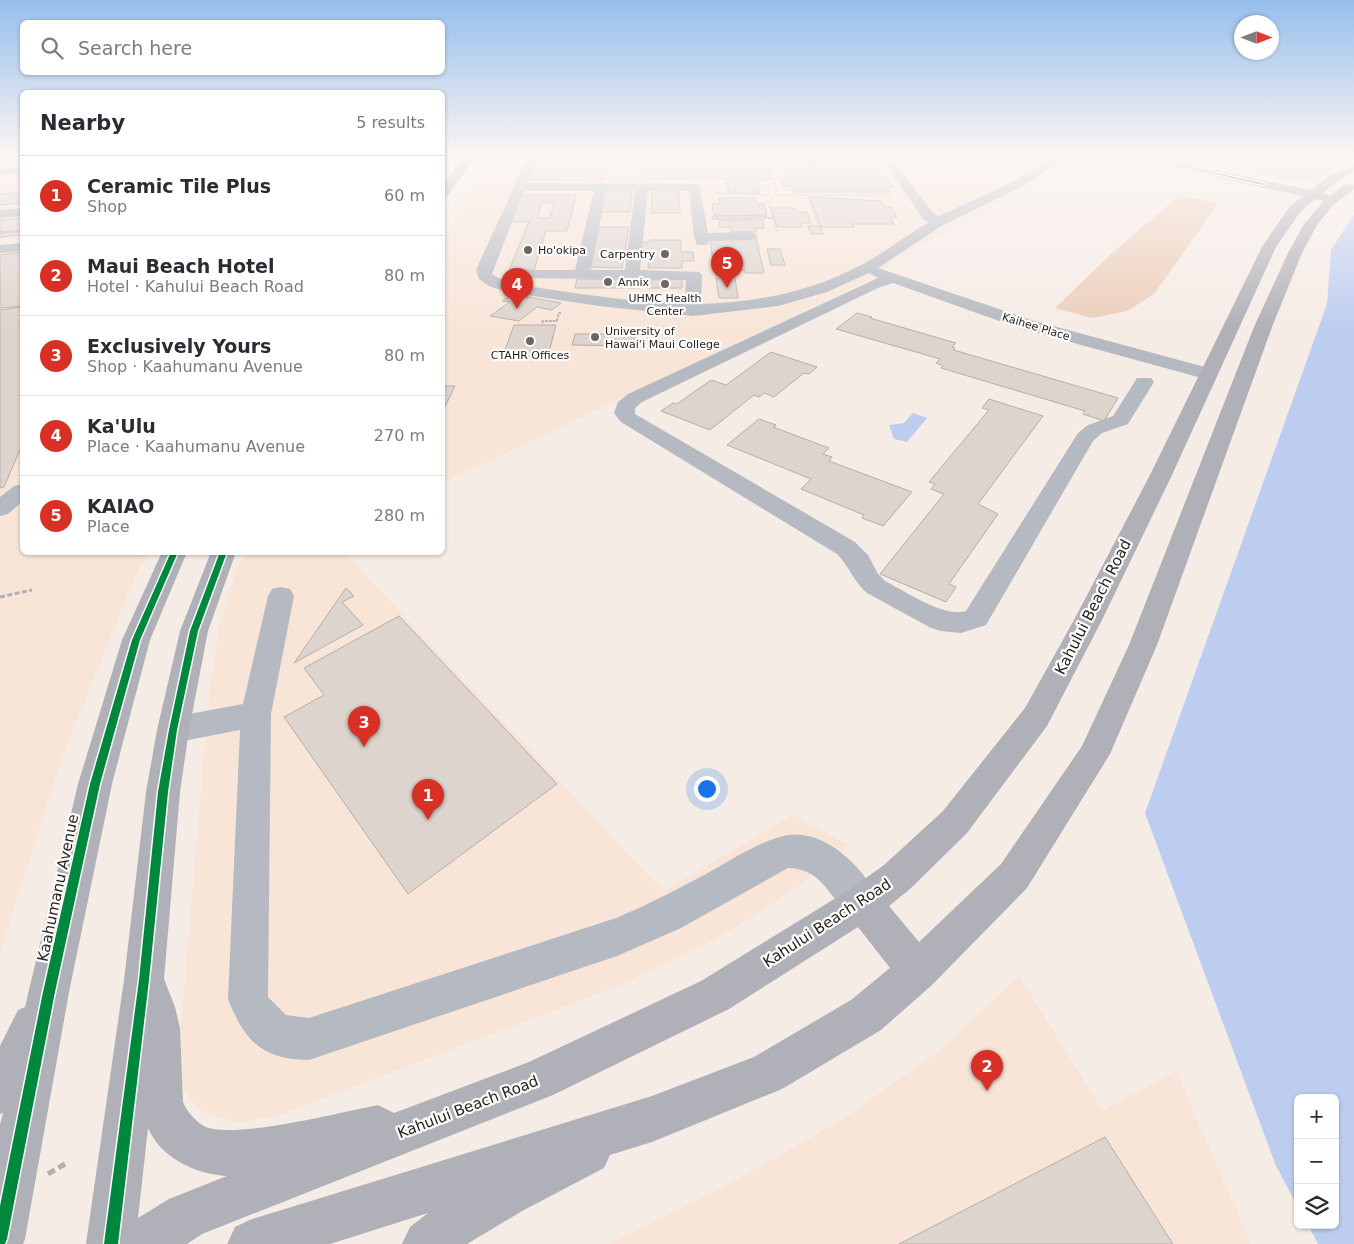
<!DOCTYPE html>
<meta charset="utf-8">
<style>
:root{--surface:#fff;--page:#f7f7f7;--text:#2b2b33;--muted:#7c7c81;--line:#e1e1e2;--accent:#d93025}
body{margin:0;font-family:"DejaVu Sans",sans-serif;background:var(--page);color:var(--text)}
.controls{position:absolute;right:15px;bottom:15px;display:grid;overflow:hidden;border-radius:8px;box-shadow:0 1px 4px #0004}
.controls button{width:45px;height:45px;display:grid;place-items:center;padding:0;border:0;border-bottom:1px solid var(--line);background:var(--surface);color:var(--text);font:25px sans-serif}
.compass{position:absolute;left:1234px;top:15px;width:45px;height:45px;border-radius:50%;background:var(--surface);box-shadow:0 1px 4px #0004;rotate:90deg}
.you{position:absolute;left:706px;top:788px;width:18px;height:18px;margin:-12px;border:4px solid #fff;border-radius:50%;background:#1a73e8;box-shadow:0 0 0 8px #1a73e833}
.badge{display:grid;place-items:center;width:32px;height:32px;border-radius:50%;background:var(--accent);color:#fff;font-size:16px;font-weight:700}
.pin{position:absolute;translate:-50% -41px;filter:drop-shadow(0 1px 2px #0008)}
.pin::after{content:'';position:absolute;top:26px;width:18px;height:15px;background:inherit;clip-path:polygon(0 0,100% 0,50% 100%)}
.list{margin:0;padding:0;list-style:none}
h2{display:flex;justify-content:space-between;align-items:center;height:65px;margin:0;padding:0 20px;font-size:21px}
h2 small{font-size:16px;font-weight:400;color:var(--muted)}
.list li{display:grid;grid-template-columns:32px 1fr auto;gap:15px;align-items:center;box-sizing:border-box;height:80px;padding:0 20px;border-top:1px solid var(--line)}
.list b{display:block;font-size:19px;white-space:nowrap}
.list p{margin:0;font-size:16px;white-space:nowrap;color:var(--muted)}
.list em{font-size:16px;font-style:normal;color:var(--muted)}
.icon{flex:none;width:28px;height:28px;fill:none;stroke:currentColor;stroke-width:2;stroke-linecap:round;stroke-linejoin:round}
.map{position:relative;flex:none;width:1354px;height:1244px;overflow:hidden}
.search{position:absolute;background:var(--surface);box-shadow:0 1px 4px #0004;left:20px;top:20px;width:425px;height:55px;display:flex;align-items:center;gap:12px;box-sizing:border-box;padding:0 18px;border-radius:8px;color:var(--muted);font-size:19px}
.panel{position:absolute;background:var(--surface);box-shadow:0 1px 4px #0004;left:20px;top:90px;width:425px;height:465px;border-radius:8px}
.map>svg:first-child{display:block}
.built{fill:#f8e5d8}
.green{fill:#ecceba}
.water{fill:#bdcdf0}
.building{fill:#ded4ce;stroke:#b7aea8;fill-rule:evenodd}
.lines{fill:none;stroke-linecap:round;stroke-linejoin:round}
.path-far3{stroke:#b1b0b3;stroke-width:1;stroke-dasharray:2.5 1;stroke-linecap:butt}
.path-far2{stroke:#b1b0b3;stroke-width:2;stroke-dasharray:3 1;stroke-linecap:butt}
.path-far1{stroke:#b1b0b3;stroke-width:3;stroke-dasharray:5 2.5;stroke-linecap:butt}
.path{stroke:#b1b0b3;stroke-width:5;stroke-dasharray:8 4;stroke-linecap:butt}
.minor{fill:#b5b9c1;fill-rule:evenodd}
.major{fill:#afb0b8;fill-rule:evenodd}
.cycleway-casing{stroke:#fcfcfc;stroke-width:3}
.cycleway{fill:#00873e;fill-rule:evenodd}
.poi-dot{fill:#6f665f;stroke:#fcfcfc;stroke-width:2}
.labels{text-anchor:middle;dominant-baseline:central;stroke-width:4.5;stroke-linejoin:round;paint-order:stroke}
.far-poi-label{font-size:11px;fill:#271e17;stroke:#fcfcfc;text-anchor:start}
.far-street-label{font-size:11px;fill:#271e17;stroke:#fcfcfc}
.near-street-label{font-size:15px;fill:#271e17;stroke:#fcfcfc}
</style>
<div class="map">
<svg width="1354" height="1244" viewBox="0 0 1354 1244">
<rect width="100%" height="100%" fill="#f6ece6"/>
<path class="built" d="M 491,156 L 1086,156 L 915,249 L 888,265 L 869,280 L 443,483 L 443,237 Z
M 22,174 L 22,552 L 149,553 L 136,574 L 62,757 L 0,952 L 0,176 Z
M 247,553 L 345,553 L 663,891 L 793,815 L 849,845 L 803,883 L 749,919 L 706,944 L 616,987 L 277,1116 L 239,1122 L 207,1114 L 198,1108 L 185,1092 L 177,1072 L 210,685 L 220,622 L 237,567 Z
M 1019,976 L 1103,1111 L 1176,1071 L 1251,1244 L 609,1244 L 723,1187 L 840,1121 L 940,1050 Z"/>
<path class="green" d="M 537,156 L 608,156 L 604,181 L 526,181 Z
M 611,156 L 771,156 L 664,169 L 664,160 L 638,160 L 638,170 L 609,170 Z
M 1174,156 L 1354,156 L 1354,161 L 1310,179 L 1293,180 Z
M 1180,195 L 1218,204 L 1154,294 L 1127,311 L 1092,318 L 1055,308 L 1111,254 Z"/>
<path class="water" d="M 1354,214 L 1354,1244 L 1318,1244 L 1308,1225 L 1335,1225 L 1335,1098 L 1298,1098 L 1298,1207 L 1276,1166 L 1145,813 L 1327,304 L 1331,250 Z
M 913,413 L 927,418 L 907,442 L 894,439 L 889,425 L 904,423 Z"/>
<path class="building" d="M 784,156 L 874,156 L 876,160 L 815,160 L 816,162 L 796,162 L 795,160 L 788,159 Z
M 19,160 L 17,164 L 0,164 L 0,162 Z
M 725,164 L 752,164 L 754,168 L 769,170 L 771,179 L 757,181 L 760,193 L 729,193 L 726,179 L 647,179 L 648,170 L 725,170 Z
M 785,169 L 876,169 L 883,179 L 888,179 L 893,187 L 887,187 L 890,192 L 794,192 L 792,186 L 784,186 L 781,179 L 788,179 Z
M 22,192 L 22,203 L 0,205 L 0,194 Z
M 604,192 L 632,192 L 630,212 L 601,212 Z
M 652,192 L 679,192 L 680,213 L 651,213 Z
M 524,195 L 576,195 L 567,231 L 546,231 L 534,270 L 509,270 L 529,222 L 509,222 L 519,197 ZM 542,203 L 554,203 L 550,218 L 537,218 Z
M 810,197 L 881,201 L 884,207 L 891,207 L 897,217 L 890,217 L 894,224 L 853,224 L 854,227 L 821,227 Z
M 719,198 L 755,198 L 756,204 L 764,204 L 767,215 L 714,216 L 712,204 L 720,204 Z
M 771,208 L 795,208 L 797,212 L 807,212 L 811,223 L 800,223 L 802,227 L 777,227 Z
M 720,216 L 760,216 L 773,218 L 712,219 L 712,217 Z
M 22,218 L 22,230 L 0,232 L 0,220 Z
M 719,220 L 763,220 L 764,228 L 755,228 L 756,232 L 731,232 L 731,227 L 720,227 Z
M 808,226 L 820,226 L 823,234 L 811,234 Z
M 599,227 L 629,227 L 622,268 L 589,267 Z
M 22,231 L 22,235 L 0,237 L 0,233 Z
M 710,238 L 756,238 L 764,273 L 745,273 L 744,270 L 714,270 Z
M 650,240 L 681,240 L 681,252 L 693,252 L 694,261 L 682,261 L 682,268 L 648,268 L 649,256 L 636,256 L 637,242 L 650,242 Z
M 767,249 L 780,249 L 785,265 L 771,265 Z
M 22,252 L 22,306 L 0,308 L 0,255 Z
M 716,278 L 735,278 L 738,298 L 719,298 Z
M 577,279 L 641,279 L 640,288 L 575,288 Z
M 682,279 L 682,288 L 648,288 L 648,280 Z
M 512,294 L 528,297 L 561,303 L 552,310 L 537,307 L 519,321 L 490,316 L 510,302 L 502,301 Z
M 22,307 L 22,445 L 4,487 L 0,488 L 0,310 Z
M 857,313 L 872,317 L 870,318 L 956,343 L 952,347 L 955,348 L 953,350 L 957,351 L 1118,398 L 1104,421 L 1083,414 L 1085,411 L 941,368 L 943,366 L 936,363 L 940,359 L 836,329 Z
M 514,325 L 556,325 L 548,356 L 503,356 Z
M 575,334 L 635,334 L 634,346 L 572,345 Z
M 771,352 L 817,367 L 809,374 L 804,373 L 774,397 L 764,393 L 759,397 L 754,395 L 710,430 L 661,411 L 673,403 L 677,404 L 711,380 L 726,385 Z
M 442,386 L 455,386 L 442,413 Z
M 989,399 L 1043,416 L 978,504 L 998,514 L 949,584 L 956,587 L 946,602 L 880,574 L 944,494 L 931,489 L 935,484 L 929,482 L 989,410 L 982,408 Z
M 759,419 L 776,425 L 773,427 L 829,448 L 823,454 L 832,457 L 829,461 L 912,492 L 883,526 L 862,518 L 864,515 L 801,489 L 811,479 L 727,445 Z
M 346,588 L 354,596 L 342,602 L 363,625 L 294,663 Z
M 399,616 L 557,784 L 408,894 L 284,717 L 324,695 L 304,668 Z
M 1105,1137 L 1173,1244 L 899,1244 Z"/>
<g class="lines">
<path class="path-far3" d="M 638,156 L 647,161
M 702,156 L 713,169
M 609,160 L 643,163
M 652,160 L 659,163 L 651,165 L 643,163 Z
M 656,161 L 667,156
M 658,164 L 773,156
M 778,166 L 874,166
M 608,172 L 609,156
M 714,193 L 767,195
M 774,193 L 777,191 L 773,178 L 780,177
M 779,195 L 892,195
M 808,195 L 818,224
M 774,197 L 769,202 L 777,232"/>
<path class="path-far2" d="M 542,323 L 543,321 L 557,321 L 559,313 L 561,313"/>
<path class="path-far1" d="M 0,597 L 32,590"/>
<path class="path" d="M 48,1174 L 65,1164"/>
<path class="minor" d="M 528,156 L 539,156 L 527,183 L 699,184 L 708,233 L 751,232 L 758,236 L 751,240 L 709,241 L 707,245 L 697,245 L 694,237 L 689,191 L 648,191 L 640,270 L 699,272 L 702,275 L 701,304 C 757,302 811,292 861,265 C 885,253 906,235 929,222 L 924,220 L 880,156 L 890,156 L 934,214 L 939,216 L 1000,188 L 1058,156 L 1070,156 L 1019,188 L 943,225 L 878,268 L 1031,320 L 1216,370 L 1218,374 L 1216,378 L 1209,380 L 1019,328 L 893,283 L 878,288 L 642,402 L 635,408 L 635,414 L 855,542 L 868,555 L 878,574 L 885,581 C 905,591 944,618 966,611 L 1078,433 L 1088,425 L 1113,416 L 1137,378 L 1151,378 L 1154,382 L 1128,424 L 1102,433 L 1093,441 L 986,625 L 961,633 L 941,631 L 931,628 L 867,593 C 854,582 849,566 837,554 L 621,422 L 614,413 L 618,402 L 628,394 L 878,278 L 869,273 L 827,292 L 778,306 L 693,316 L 599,306 L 507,292 L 489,286 L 479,279 L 476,270 ZM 524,191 L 594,191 L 575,270 L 523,270 L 518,272 L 515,275 L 518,278 L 686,280 L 685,304 C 639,302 593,296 547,289 C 528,286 508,285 492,274 ZM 606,191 L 635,191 L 625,270 L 591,270 Z
M 1135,156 L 1153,156 L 1263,180 L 1269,184 L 1263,188 L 1141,159 Z
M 22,167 L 22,173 L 0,175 L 0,169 Z
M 22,208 L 22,216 L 0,218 L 0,210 Z
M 22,243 L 22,251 L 0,253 L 0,245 Z
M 22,484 L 22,502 L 8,514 L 0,516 L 0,497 L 14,486 Z
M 281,587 L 290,589 L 294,596 L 271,714 L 268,997 L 286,1015 L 309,1018 L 616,918 C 650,904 682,887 715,869 C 738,856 762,840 788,835 C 827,829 867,871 881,903 L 875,916 L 862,921 C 829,908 829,869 788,868 L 681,928 L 617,956 L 309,1060 C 262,1060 244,1040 228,999 L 240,730 L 173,743 L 162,739 L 157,730 L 162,721 L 173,717 L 243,704 L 268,596 L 272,589 Z"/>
<path class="major" d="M 465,156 L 476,156 L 446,198 L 442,199 L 442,186 Z
M 1354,165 L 1354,172 L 1338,181 L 1323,193 L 1329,196 L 1345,184 L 1354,185 L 1353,190 L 1334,204 L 1317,225 L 1302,253 L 1272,327 L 1157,645 L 1110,754 L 1027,888 L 932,985 L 881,1030 L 782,1089 L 652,1142 L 610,1155 L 604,1168 L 522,1211 L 467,1244 L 402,1244 L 410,1227 L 428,1213 L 330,1244 L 227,1244 L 235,1227 L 252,1219 L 652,1096 L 754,1057 L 851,1000 L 890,968 L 858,927 L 729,1009 L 553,1095 L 202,1234 L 187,1244 L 86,1244 L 124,980 L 146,792 L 157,730 L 180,631 L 211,552 L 236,552 L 208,631 L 189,730 L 180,792 L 164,979 L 175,1007 L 180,1028 L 183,1102 C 187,1112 196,1122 206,1127 C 236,1139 342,1112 378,1105 L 394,1113 L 529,1062 L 701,981 L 849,890 L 884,865 L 943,811 L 1025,708 L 1074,620 L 1150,475 L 1262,247 L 1290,206 L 1303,196 L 1259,187 L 1257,184 L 1263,180 L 1311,190 L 1330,175 ZM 1315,199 L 1324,201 L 1304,224 L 1288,253 L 1254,327 L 1129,645 L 1082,746 L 1001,864 L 919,942 L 889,906 L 910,889 L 967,833 L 1047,726 L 1102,620 L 1172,475 L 1276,247 L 1300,212 ZM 148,1128 C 161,1158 195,1174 227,1176 L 169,1199 L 138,1218 Z
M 162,552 L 187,552 L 150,640 L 112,784 L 69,992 L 25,1239 L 23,1244 L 0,1244 L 0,1125 L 3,1113 L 0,1114 L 0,1046 L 18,1010 L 25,1007 L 78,784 L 122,640 Z"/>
<defs>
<path id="cycleway" d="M 1139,156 L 1143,156 L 1265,184 L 1263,185 Z
M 171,552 L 178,552 L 140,640 L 100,784 L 55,992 L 7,1239 L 5,1244 L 0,1244 L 0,1206 L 43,992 L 90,784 L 132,640 Z
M 220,552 L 227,552 L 198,631 L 177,730 L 168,792 L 149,980 L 118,1244 L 104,1244 L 139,980 L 158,792 L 169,730 L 190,631 Z"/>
</defs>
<use href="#cycleway" class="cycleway-casing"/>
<use href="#cycleway" class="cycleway"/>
</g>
<linearGradient id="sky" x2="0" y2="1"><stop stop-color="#97beeb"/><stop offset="0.47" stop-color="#fbf6f4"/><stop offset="1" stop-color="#fbf6f4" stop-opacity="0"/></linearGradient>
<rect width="1354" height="330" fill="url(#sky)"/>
<g class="poi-dot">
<circle cx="528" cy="250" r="5"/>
<circle cx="665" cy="254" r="5"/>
<circle cx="608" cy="282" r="5"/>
<circle cx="665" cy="284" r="5"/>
<circle cx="595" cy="337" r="5"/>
<circle cx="530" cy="341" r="5"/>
</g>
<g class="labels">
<g class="far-poi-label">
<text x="538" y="250">Ho'okipa</text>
<text x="655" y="254" text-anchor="end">Carpentry</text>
<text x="618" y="282">Annix</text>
<text x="665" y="298" text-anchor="middle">UHMC Health<tspan x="665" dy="13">Center</tspan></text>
<text x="605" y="331">University of<tspan x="605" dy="13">Hawai‘i Maui College</tspan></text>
<text x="530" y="355" text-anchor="middle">CTAHR Offices</text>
</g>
<g class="far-street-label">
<text transform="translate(1036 327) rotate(17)">Kaihee Place</text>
</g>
<g class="near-street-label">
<text transform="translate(1093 607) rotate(-63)">Kahului Beach Road</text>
<text transform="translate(58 888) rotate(-78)">Kaahumanu Avenue</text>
<text transform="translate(827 923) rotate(-33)">Kahului Beach Road</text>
<text transform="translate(468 1107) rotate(-21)">Kahului Beach Road</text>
</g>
</g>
</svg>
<div class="controls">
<button>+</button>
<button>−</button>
<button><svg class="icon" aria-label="layers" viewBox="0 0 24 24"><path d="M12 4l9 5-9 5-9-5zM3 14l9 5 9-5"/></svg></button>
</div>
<svg class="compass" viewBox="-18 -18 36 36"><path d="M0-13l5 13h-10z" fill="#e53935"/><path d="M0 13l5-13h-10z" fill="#7c7c81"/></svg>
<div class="you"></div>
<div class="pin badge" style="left:428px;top:820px">1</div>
<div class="pin badge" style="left:987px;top:1091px">2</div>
<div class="pin badge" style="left:364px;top:747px">3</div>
<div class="pin badge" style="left:517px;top:309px">4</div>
<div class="pin badge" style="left:727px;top:288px">5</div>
<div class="search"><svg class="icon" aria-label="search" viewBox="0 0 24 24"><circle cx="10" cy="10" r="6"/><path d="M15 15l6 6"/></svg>Search here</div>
<section class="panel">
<h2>Nearby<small>5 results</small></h2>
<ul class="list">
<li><span class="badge">1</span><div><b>Ceramic Tile Plus</b><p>Shop</p></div><em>60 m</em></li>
<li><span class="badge">2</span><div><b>Maui Beach Hotel</b><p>Hotel · Kahului Beach Road</p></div><em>80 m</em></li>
<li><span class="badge">3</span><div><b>Exclusively Yours</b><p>Shop · Kaahumanu Avenue</p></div><em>80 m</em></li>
<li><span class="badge">4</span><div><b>Ka'Ulu</b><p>Place · Kaahumanu Avenue</p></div><em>270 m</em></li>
<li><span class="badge">5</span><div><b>KAIAO</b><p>Place</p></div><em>280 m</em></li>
</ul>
</section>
</div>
